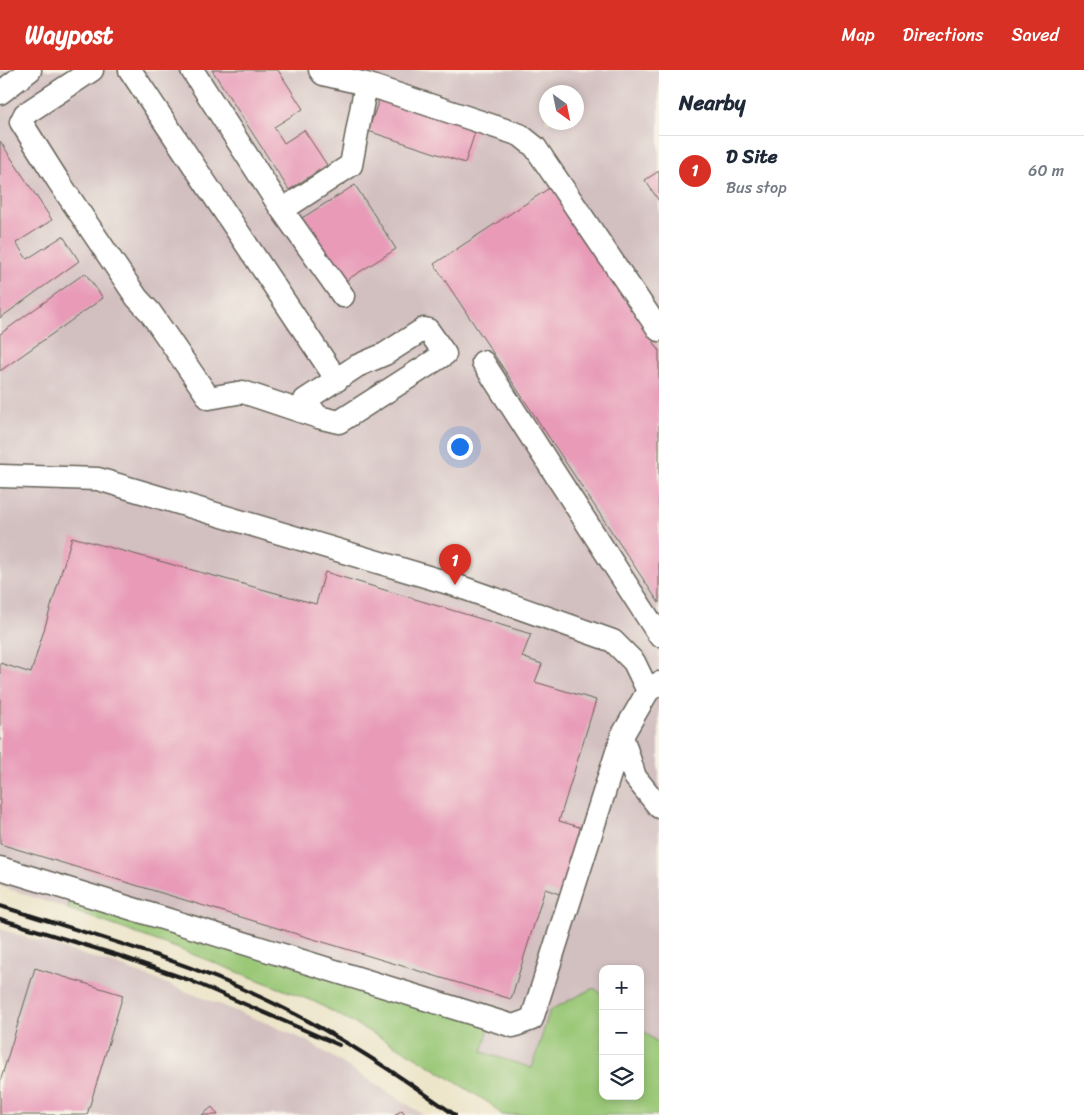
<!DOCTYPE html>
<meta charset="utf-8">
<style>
:root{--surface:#fff;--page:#f2f2f3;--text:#1f2937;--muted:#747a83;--line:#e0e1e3;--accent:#d93025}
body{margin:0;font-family:Sriracha,sans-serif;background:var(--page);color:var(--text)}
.controls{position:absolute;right:15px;bottom:15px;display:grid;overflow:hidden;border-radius:10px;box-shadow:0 2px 8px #0003}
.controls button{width:45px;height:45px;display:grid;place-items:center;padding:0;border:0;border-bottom:1px solid var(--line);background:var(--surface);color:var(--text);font:25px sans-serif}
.compass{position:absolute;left:539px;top:15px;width:45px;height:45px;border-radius:50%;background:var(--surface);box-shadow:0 2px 8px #0003;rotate:147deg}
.you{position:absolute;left:459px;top:376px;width:18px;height:18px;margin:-12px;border:4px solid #fff;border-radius:50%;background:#1a73e8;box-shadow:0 0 0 8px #1a73e833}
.badge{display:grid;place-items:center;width:32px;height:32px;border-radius:50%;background:var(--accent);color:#fff;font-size:16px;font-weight:700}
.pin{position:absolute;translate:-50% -41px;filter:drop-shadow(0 1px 2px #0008)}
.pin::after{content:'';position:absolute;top:26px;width:18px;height:15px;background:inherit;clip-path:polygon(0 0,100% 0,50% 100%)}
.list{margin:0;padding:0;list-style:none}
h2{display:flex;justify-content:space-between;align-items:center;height:65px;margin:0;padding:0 20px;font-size:21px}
h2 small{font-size:16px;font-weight:400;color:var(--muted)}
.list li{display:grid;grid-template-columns:32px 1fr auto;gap:15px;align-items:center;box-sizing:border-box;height:70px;padding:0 20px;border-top:1px solid var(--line)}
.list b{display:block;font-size:19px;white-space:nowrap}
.list p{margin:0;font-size:16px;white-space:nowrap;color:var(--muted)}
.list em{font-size:16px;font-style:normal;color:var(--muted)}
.icon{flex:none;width:28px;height:28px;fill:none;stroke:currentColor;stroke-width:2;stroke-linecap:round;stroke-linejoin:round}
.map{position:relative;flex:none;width:659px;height:1045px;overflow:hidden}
header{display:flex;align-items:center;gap:30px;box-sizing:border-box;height:70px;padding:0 25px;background:var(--accent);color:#fff}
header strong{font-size:24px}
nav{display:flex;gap:28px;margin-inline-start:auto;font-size:18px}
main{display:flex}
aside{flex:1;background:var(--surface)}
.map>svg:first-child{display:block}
.industrial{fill:#d2bfc0;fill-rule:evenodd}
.green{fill:#9ac877;stroke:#5b724a}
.building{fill:#e89ab7}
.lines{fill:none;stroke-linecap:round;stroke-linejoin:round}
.minor-casing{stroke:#656258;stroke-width:25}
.minor{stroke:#fff;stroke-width:22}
.rail{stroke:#1c1c1c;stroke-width:4}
</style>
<header>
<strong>Waypost</strong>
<nav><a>Map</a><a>Directions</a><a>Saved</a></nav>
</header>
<main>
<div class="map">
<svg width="659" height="1045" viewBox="0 0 659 1045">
<rect width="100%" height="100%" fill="#f7f3e8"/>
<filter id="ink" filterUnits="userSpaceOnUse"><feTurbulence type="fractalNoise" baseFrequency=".02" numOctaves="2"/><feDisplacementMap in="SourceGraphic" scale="10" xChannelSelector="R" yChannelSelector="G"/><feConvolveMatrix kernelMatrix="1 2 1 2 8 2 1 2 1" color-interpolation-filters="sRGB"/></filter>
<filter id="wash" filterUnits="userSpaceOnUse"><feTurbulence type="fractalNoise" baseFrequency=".0096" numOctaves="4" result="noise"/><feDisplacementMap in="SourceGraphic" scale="20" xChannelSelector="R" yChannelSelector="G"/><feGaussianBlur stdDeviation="1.12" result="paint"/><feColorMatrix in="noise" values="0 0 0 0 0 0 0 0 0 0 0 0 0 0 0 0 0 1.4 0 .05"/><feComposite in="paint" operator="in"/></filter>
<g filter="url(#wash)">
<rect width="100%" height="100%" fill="#ece4c7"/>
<path class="industrial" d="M 0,0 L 659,0 L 659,1045 L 489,1033 L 414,986 L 314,932 L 176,878 L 68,839 L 0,816 ZM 546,22 L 576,22 L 576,52 L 546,52 ZM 603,899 L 640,899 L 640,1026 L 603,1026 Z
M 0,859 L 129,899 L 269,954 L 309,972 L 424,1045 L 0,1045 Z"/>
<path class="green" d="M 71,827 L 490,955 L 482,982 L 532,998 L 550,940 L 594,918 L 603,925 L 603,1026 L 640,1026 L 640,958 L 659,974 L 659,1045 L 502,1045 L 489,1033 L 414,986 L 315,932 L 176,878 L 68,839 Z"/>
<g id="blocks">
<path class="building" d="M 212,0 L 278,0 L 303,39 L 274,57 L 284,73 L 304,60 L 327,95 L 289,120 Z
M 381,24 L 477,56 L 465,93 L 368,61 Z
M 0,71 L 52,150 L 16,173 L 27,189 L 63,166 L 79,191 L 0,248 Z
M 659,101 L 659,131 L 645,110 Z
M 355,115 L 396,179 L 342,213 L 302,148 Z
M 551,117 L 659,280 L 659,533 L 434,194 Z
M 85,203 L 103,228 L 0,301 L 0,264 Z
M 72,467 L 316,534 L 325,502 L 531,564 L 522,587 L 542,594 L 535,612 L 596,630 L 559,751 L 586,759 L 565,826 L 545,819 L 511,929 L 0,774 L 0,593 L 31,603 Z
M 35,898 L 123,925 L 87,1045 L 0,1045 L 0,1012 Z
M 212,1037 L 218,1045 L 202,1045 Z
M 402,1040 L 406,1045 L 395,1045 Z"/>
</g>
</g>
<g filter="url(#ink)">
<use href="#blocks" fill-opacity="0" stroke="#656258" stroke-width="1"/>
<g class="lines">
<defs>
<path id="minor" d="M 92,0 L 25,44 L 21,52 L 57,109 L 137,228 L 150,242 L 209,328 L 243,322 L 318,347
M 130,0 L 337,310
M 192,0 L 282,140 L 343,226
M 320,0 L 323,4 L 366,14 L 520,65 L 535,77 L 659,260
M 0,23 L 30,0
M 282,140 L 351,95 L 366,14
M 424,259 L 428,260 L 445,284 L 339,352 L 318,347 L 305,330 L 357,296 L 385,284 Z
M 483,292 L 659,565
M 0,406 L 98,409 L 455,515 L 613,571 L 634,592 L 648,621 L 659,613
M 622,666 L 635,707 L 659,737
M 0,798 L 513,956 L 532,949 L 622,666 L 648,621"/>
</defs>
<use href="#minor" class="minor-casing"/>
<use href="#minor" class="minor"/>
<path class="rail" d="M 0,836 C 92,865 188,891 275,934 C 339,965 397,1004 455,1045
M 0,849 L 117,885 L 189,910 L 339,975"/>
</g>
</g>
</svg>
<div class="controls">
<button>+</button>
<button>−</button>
<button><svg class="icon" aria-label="layers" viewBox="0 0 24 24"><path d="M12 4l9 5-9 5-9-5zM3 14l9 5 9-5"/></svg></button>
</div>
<svg class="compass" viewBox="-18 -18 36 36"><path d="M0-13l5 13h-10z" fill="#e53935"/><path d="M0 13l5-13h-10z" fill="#747a83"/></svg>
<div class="you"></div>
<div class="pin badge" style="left:455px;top:515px">1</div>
</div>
<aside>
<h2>Nearby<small></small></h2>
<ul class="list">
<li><span class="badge">1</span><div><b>D Site</b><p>Bus stop</p></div><em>60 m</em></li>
</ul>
</aside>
</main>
